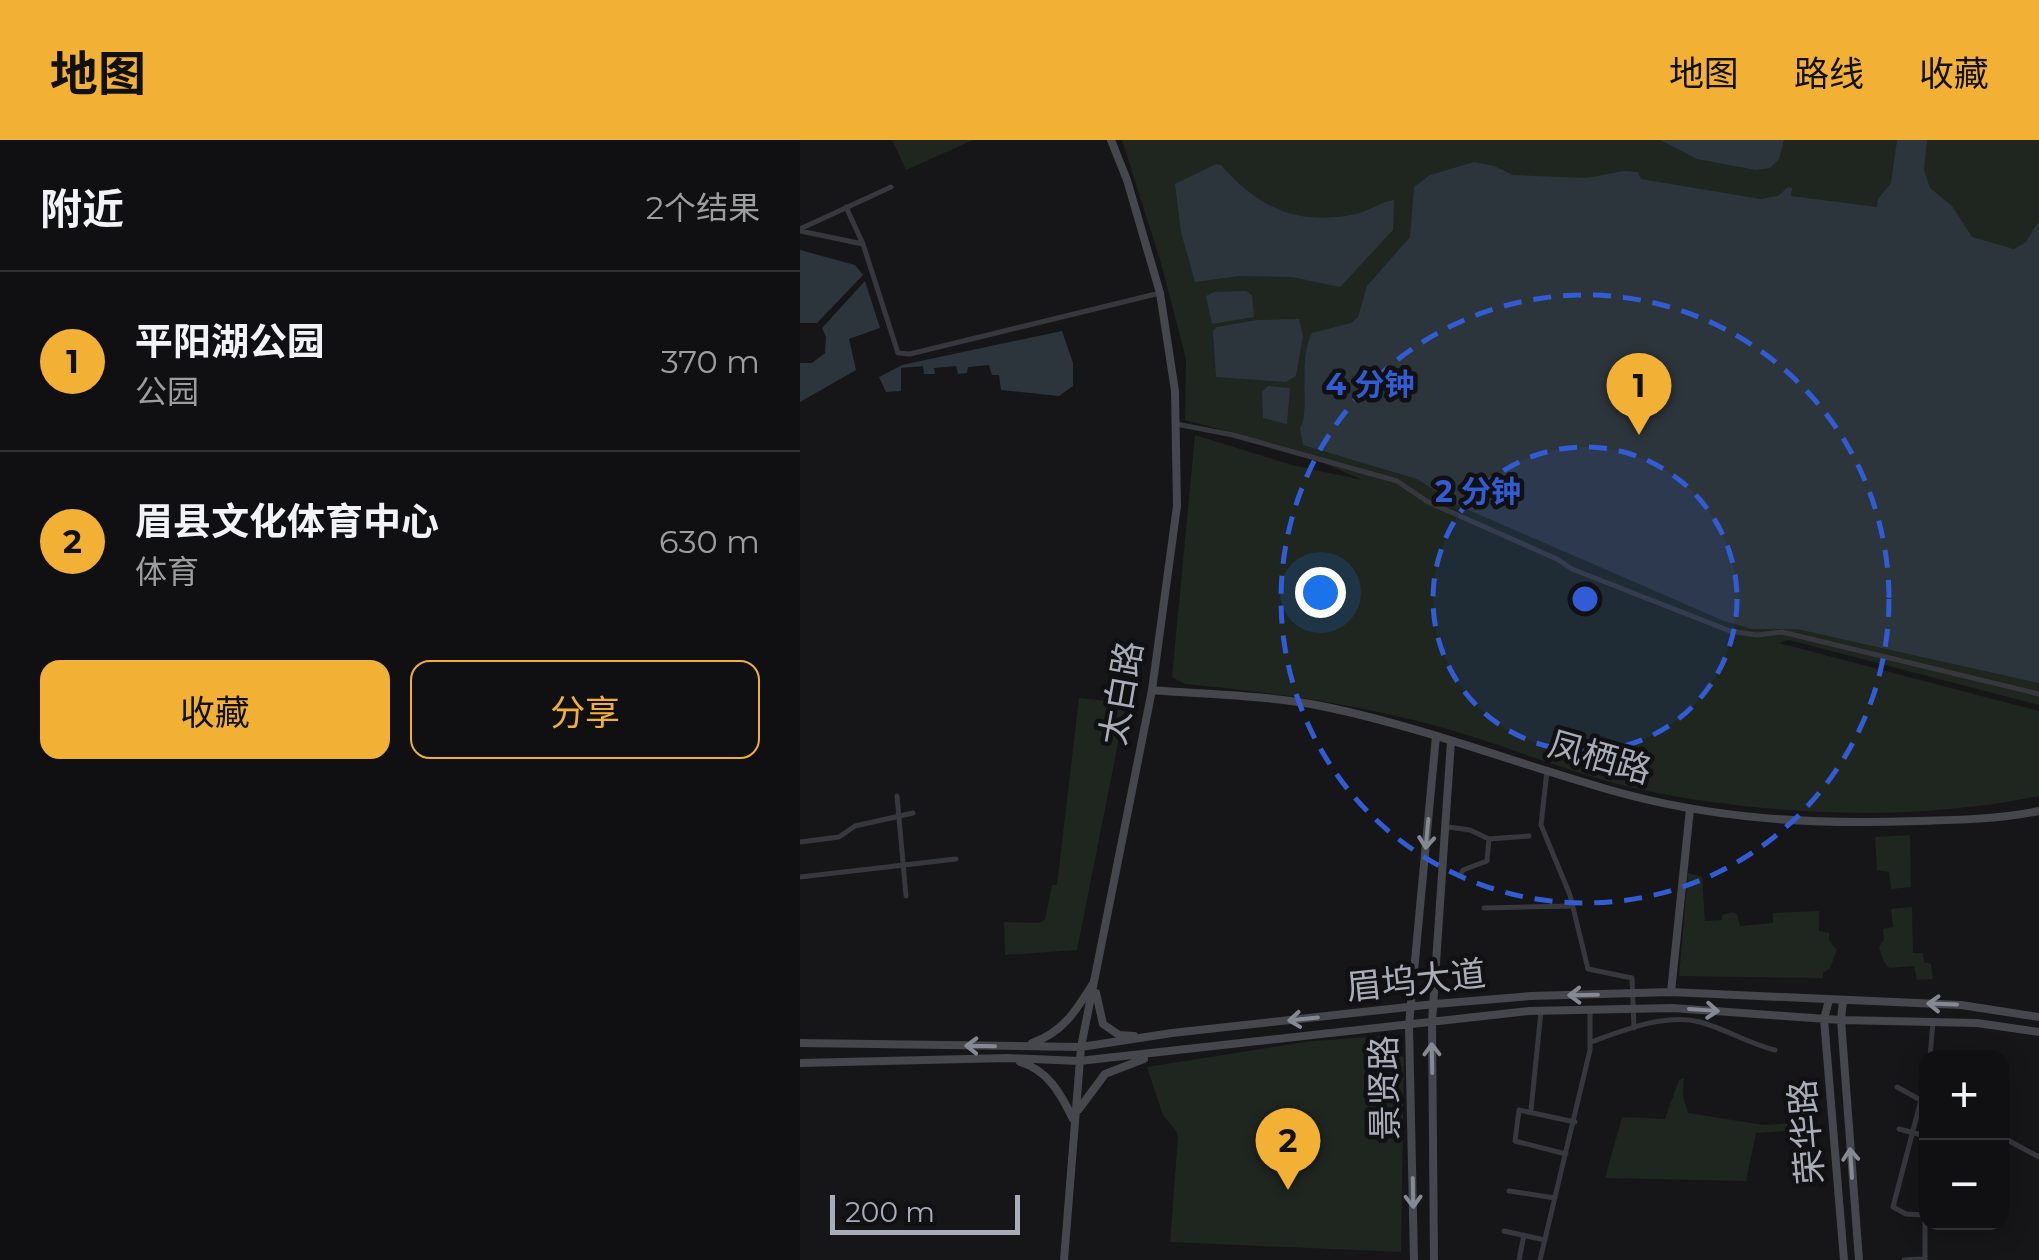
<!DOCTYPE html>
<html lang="zh">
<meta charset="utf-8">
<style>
:root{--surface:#101012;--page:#1e1e20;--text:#f1f3f6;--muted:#9c9d9f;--line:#303032;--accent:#f2b134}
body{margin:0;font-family:Montserrat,"Noto Sans SC",sans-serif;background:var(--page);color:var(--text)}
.controls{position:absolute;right:30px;bottom:30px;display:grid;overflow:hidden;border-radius:20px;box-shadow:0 5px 25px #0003}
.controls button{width:90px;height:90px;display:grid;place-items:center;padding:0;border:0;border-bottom:2px solid var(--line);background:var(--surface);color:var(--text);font:50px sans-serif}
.scale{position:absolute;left:30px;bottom:25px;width:190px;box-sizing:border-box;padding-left:10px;border:5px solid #a8adb8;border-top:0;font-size:28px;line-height:35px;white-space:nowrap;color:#a8adb8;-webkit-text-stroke:8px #111113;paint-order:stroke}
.you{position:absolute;left:520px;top:452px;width:35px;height:35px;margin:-25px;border:8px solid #fff;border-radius:50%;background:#1a73e8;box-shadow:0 0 0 15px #1a73e833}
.badge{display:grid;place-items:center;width:65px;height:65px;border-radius:50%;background:var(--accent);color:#111;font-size:32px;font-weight:700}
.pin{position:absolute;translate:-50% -82px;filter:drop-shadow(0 2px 5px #0008)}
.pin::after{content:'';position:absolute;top:52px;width:35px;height:30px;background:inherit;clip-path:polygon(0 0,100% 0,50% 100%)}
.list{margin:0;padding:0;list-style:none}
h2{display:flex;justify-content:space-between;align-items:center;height:130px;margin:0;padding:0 40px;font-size:42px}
h2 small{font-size:32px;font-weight:400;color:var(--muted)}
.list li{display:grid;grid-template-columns:65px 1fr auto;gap:30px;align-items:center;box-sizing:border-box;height:180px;padding:0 40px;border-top:2px solid var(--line)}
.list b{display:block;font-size:38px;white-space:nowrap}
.list p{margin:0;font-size:32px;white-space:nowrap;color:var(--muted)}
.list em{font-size:32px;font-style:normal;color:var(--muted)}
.actions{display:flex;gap:20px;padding:30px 40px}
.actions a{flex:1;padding:22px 0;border:2px solid var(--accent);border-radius:20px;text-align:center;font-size:35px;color:var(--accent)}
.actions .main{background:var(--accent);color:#111}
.map{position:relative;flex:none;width:1239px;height:1120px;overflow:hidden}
header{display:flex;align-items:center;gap:60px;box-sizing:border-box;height:140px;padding:0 50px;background:var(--accent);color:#111}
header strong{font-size:48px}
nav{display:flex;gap:55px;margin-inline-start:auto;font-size:35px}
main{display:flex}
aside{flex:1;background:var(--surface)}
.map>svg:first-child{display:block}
.green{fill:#1e261f}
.water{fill:#2c353c}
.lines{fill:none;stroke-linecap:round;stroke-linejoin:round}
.street{stroke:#37383d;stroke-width:5}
.secondary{stroke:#45474d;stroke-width:8}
.oneway{stroke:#858993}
.ring{fill:none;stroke:#325cd3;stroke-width:5;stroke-dasharray:18 12}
.labels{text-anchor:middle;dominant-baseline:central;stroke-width:9;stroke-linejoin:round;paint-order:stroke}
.street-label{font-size:35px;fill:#a8adb8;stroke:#111113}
.centre{fill:#325cd3;stroke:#111113;stroke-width:5}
.ring-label{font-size:30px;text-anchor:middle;font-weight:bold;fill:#325cd3;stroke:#111113;stroke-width:9;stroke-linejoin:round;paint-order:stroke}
</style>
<header>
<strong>地图</strong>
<nav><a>地图</a><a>路线</a><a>收藏</a></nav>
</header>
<main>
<aside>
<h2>附近<small>2个结果</small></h2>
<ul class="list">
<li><span class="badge">1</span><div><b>平阳湖公园</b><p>公园</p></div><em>370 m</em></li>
<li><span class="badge">2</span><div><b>眉县文化体育中心</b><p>体育</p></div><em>630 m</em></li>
</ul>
<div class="actions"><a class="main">收藏</a><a>分享</a></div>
</aside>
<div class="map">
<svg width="1239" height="1120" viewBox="0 0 1239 1120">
<rect width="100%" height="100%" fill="#161618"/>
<path class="green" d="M 92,0 L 173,0 L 106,30 Z
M 322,0 L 1239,0 L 1239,565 L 989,500 L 979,503 L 1239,571 L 1239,656 C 1114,682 976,676 852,652 C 777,637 707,605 633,585 C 549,563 471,552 385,544 L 372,537 L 395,295 L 492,325 L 562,340 L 492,309 L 385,280 L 386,219 L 361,123 Z
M 279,558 L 326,563 L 277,810 L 205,815 L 204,782 L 239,783 L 245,780 L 252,745 L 257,745 Z
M 1110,695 L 1111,747 L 1091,749 L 1089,732 L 1077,730 L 1075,697 Z
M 888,733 L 902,737 L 905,781 L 922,780 L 922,775 L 933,772 L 937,774 L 940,786 L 973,783 L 973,773 L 1019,771 L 1019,791 L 1029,793 L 1029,800 L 1037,810 L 1030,828 L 1023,833 L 1023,838 L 879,836 Z
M 1112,767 L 1113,813 L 1123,813 L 1124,822 L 1131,824 L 1133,839 L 1117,840 L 1114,826 L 1089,828 L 1084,822 L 1079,807 L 1084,799 L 1083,789 L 1093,787 L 1091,769 Z
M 584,896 L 604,918 L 601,1112 L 370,1102 L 378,997 L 376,991 L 363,975 L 347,927 L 512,901 Z
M 884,938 L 883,956 L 888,973 L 964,985 L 995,983 L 1002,990 L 956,993 L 946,1041 L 805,1038 L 822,977 L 865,979 L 879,940 Z"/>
<path class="water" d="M 860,0 L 984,0 L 979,19 L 970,28 L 956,30 L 897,19 Z
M 1097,0 L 1127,0 L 1124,30 L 1130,48 L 1152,66 L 1172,97 L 1214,109 L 1226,102 L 1239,81 L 1239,543 L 997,489 L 952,489 L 924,481 L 657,365 L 617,339 L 503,305 L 500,288 C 511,271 497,221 512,193 L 551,183 L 558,177 L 567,146 L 610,97 L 614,47 L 630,35 L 674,22 L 694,26 L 713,35 L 787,38 L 823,31 L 838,32 L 841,39 L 961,59 L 978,56 L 988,47 L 992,48 L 991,56 L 1077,67 L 1078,59 L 1091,43 Z
M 416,24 L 421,25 C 460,69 497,86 556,74 C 569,71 580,62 594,60 L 593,90 L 540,147 L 492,137 L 439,136 L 395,142 L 381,92 L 375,44 Z
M 0,110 L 55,125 L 63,135 L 17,183 L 0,183 Z
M 65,141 L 80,188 L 49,199 L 56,230 L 0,262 L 0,223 L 12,223 L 25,213 L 26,197 L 22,188 Z
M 446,151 L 452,155 L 454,177 L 412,184 L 406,156 L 414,152 Z
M 499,179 L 503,196 L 496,236 L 486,242 L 416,237 L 413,191 L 417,187 L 457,180 Z
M 262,191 L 273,223 L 273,246 L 259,256 L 201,250 L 199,235 L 192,235 L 189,225 L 168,227 L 167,233 L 158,234 L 156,226 L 134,228 L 135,234 L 124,234 L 123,226 L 101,228 L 101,251 L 86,252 L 79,237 L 102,225 Z
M 468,246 L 490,248 L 487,284 L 463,278 L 462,252 Z"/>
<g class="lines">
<path class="street" d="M 46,67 L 63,104 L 98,213 L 110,214 L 360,153
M 0,89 L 91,47
M 0,91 L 63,104
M 376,284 L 433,295 L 597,341 L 628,362 L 757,419 L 772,429 L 930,491 L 957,495 L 982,492 L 1239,554
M 747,631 L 741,685 L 770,755 L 788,829 L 832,838 L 834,888
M 97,656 L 106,756
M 648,687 L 670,690 L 689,699 L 729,696
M 0,702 L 39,697 L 55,686 L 113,673
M 661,734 L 663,730 L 687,721 L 689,699
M 0,737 L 156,719
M 684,768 L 773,766
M 791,902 C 824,890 865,873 900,882 C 926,889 949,904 975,910
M 1130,918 L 1133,881
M 1097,947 L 1126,963
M 1121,960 L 1093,1067 L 1106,1074 L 1126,1075
M 731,970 L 741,871
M 1099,989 L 1126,996
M 1202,997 L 1239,1017
M 766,1014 L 715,1001 L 719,970 L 775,982
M 709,1051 L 755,1058
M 704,1091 L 745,1100
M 719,1120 L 724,1095
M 740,1120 L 790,910 L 790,870
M 1104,1120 L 1125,1119
M 1125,1120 L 1125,1075"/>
<path class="secondary" d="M 352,550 C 409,555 469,555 526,567 C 622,587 715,623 810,650 C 911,679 1014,685 1118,681 C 1159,680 1199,679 1239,671
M 871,852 L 890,669
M 296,853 L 303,884 L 319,895 L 334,896
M 1029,860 L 1024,879 L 1044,1120
M 1043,860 L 1041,880 L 1059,1120
M 0,903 L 281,907 L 372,893 L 635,864 L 731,856 L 871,852 L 1161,865 L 1239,877
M 232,903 C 262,893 276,871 292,845
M 220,922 C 248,930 261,954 273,979
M 0,923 L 208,918 L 279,921 L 729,871 L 873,868 L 1041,880 L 1177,883 L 1239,892
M 279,969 L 305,934 L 344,919
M 264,1120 L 281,907 L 352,550 L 377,366 L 375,251 L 360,153 L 327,40 L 311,0
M 614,1120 L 609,885 L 636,596
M 634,1120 L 632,882 L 651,601"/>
</g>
<defs><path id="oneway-shaft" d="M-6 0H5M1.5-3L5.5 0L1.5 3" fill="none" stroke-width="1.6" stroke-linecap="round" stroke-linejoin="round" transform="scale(2.5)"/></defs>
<g class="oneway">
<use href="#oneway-shaft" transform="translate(627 694) rotate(95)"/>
<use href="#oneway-shaft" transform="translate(783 855) rotate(179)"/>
<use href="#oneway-shaft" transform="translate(1142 864) rotate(-178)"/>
<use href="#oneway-shaft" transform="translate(904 870) rotate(4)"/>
<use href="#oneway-shaft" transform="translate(503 879) rotate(174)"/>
<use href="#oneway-shaft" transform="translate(180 906) rotate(-179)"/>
<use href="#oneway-shaft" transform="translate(632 918) rotate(-91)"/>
<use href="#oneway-shaft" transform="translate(1051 1023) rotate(-94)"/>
<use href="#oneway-shaft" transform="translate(613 1053) rotate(89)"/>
</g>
<circle cx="785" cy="459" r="152" fill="#325cd3" fill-opacity=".12"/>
<g class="ring">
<circle cx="785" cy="459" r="152"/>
<circle cx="785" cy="459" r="304"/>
</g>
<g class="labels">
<g class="street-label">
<text transform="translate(321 553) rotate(-80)">太白路</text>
<text transform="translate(800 617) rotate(16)">凤栖路</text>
<text transform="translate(616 840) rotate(-6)">眉坞大道</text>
<text transform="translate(584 948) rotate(-91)">景贤路</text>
<text transform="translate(1006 992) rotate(-95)">荣华路</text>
</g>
</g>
<circle cx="785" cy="459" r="15" class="centre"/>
<g class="ring-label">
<text x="570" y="255">4 分钟</text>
<text x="678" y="362">2 分钟</text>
</g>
</svg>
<div class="controls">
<button>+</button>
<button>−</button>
</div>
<div class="scale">200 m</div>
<div class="you"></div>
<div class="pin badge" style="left:839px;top:295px">1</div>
<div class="pin badge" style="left:488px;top:1050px">2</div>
</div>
</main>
